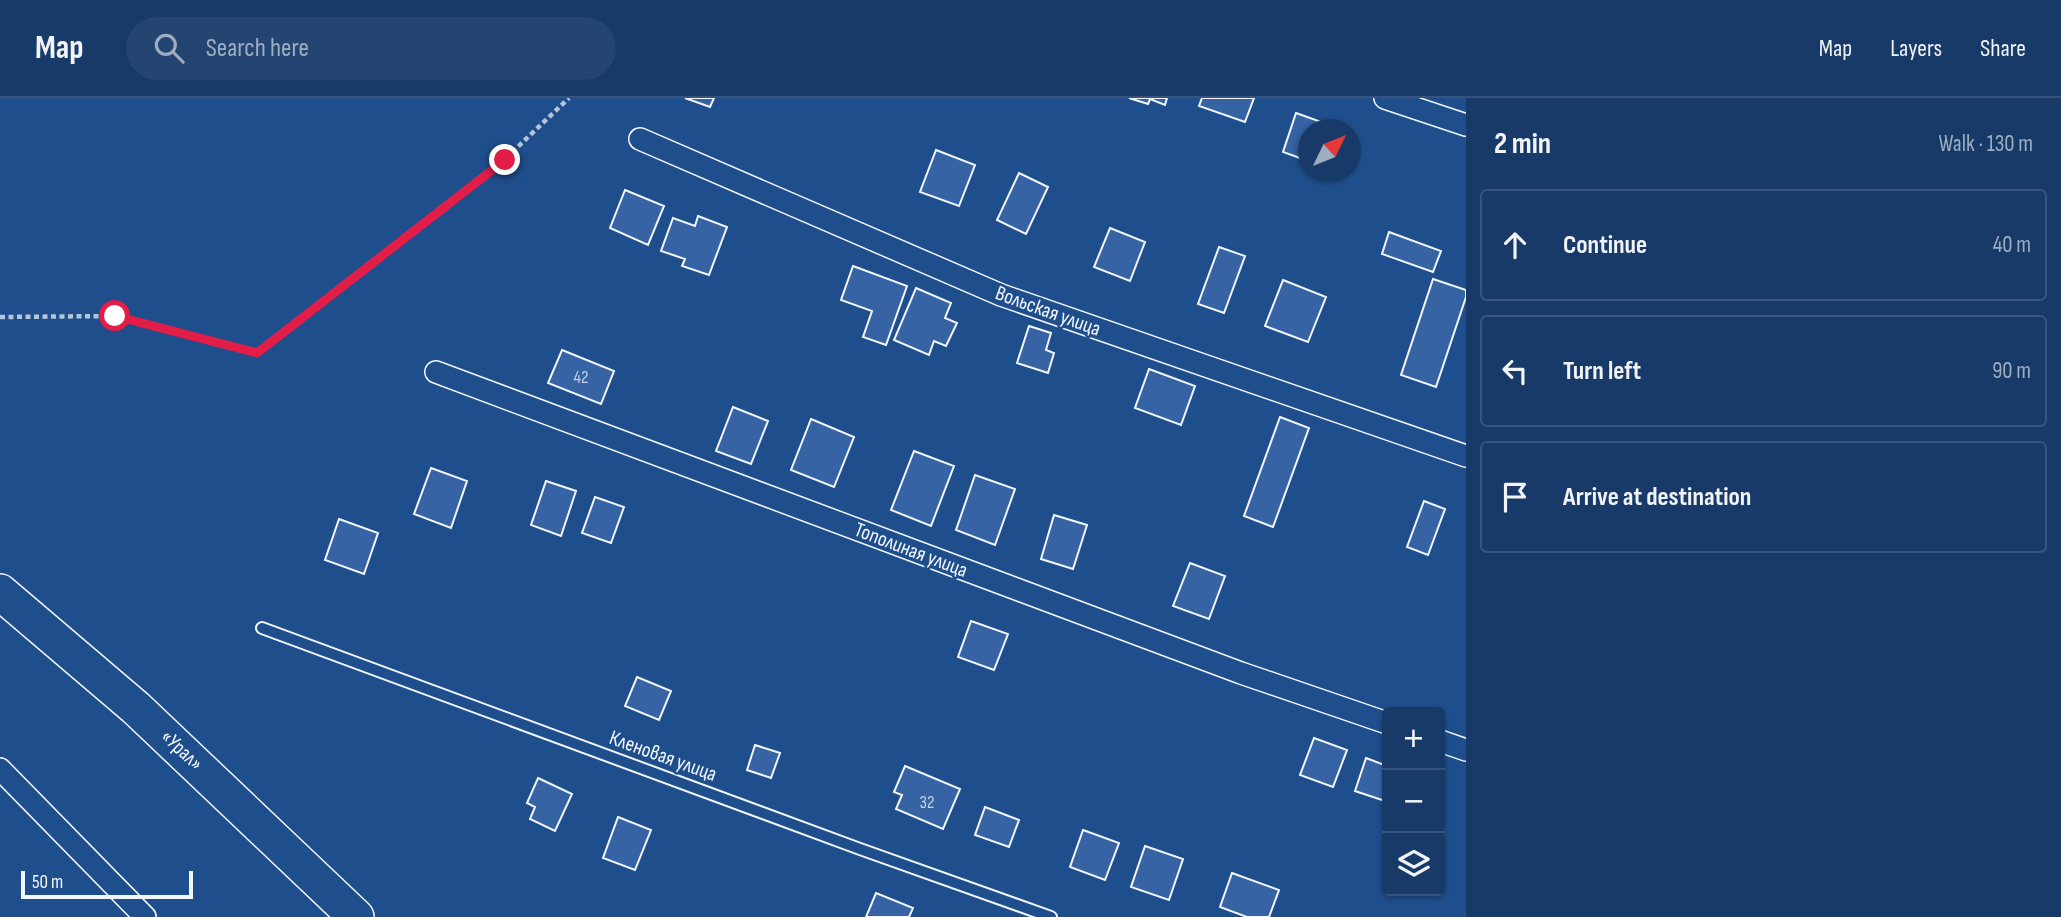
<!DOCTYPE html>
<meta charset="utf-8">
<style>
:root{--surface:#173a69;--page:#244571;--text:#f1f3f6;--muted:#9eadc0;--line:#36547d}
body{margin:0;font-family:"Sofia Sans Condensed",sans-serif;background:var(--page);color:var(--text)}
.controls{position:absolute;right:21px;bottom:21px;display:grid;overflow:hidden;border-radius:7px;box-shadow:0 2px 5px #0004}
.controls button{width:63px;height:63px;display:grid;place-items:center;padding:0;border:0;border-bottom:2px solid var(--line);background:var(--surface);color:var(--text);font:35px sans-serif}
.compass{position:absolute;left:1298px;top:21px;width:63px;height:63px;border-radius:50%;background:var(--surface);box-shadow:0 2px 5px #0004;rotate:47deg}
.scale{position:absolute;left:21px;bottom:18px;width:172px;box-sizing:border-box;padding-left:7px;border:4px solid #f2f6ff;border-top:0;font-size:19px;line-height:24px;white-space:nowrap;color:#f2f6ff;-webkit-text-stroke:5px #1f4e8c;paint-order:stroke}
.stop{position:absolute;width:21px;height:21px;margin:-16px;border:5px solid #e11d48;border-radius:50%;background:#fff}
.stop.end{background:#e11d48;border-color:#fff;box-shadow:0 2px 7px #0008}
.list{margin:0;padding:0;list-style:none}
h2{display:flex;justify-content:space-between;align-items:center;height:91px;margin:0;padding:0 28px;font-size:30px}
h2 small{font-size:23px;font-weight:400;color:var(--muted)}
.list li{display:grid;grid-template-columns:46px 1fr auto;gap:21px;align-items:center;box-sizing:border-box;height:112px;margin:0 14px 14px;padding:0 14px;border:2px solid var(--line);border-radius:7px}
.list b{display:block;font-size:26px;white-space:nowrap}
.list em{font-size:23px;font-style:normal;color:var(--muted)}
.icon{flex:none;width:38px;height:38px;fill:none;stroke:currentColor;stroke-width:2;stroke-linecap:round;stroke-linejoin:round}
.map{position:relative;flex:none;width:1466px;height:819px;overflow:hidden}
header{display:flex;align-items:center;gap:42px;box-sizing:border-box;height:98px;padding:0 35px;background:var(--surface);border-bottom:2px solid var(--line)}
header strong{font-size:33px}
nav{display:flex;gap:38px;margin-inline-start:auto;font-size:24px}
.search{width:490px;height:63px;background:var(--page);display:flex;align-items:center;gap:18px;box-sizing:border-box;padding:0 24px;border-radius:38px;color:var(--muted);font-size:26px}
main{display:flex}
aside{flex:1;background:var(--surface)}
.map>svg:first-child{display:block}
.building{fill:#3563a3;stroke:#f2f6ff;stroke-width:2}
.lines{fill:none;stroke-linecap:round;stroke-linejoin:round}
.service-casing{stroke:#f2f6ff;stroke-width:14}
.minor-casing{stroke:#f2f6ff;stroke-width:24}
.trunk-casing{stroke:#f2f6ff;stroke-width:38}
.path{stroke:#b3c4dc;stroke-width:4.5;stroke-dasharray:5 3.5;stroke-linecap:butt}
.service{stroke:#1f4e8c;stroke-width:10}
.minor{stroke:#1f4e8c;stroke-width:21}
.trunk{stroke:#1f4e8c;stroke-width:35}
.route{stroke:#e11d48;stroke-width:9}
.labels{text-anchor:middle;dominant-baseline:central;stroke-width:5;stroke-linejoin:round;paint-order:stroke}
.number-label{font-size:18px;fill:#c3d1e8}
.street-label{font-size:21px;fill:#f2f6ff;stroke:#1f4e8c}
</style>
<header>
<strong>Map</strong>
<div class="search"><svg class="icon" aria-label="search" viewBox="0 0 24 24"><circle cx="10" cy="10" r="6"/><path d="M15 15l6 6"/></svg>Search here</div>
<nav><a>Map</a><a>Layers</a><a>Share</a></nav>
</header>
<main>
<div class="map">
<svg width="1466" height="819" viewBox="0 0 1466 819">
<rect width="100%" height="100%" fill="#1f4e8c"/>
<path class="building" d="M 685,0 L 714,0 L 710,9 Z
M 1129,0 L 1167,0 L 1165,7 L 1150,1 L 1148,6 Z
M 1202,0 L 1254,0 L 1245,24 L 1199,8 Z
M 1296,15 L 1327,26 L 1325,32 L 1308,32 L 1308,63 L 1283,54 Z
M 936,52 L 975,67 L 959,108 L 920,94 Z
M 1019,75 L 1048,89 L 1026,136 L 997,122 Z
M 625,92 L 664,108 L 648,147 L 610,130 Z
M 698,118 L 727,129 L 709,177 L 682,168 L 685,161 L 661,153 L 673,120 L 695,128 Z
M 1110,130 L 1145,144 L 1130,183 L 1094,169 Z
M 1389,134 L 1441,153 L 1433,174 L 1382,156 Z
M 1219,149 L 1245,158 L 1224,215 L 1198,206 Z
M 853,168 L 907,188 L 886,247 L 863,239 L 872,213 L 841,202 Z
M 1433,181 L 1466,192 L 1466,199 L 1436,289 L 1401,277 Z
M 1283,182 L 1326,199 L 1308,244 L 1265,228 Z
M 916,190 L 951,205 L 945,220 L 957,225 L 946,248 L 934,243 L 929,257 L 894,242 Z
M 1029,228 L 1051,235 L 1046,252 L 1054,255 L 1048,275 L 1017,265 Z
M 562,252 L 614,273 L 601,306 L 548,285 Z
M 1149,271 L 1195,288 L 1181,327 L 1135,310 Z
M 733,309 L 768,323 L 751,366 L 716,353 Z
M 1280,319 L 1309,330 L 1273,429 L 1244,418 Z
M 811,321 L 854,339 L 834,389 L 791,372 Z
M 914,353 L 954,368 L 931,428 L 891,412 Z
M 431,370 L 467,383 L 451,430 L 414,416 Z
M 975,377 L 1015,391 L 995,447 L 956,432 Z
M 546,383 L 576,393 L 561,438 L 531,427 Z
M 595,399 L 624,409 L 611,445 L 582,435 Z
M 1424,403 L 1445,411 L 1428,457 L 1407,449 Z
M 1054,417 L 1087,427 L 1073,471 L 1041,461 Z
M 339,421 L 378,435 L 364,476 L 325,462 Z
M 1190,465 L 1225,478 L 1209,521 L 1173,508 Z
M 971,523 L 1008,536 L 994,572 L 958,559 Z
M 637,579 L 671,593 L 659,622 L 625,608 Z
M 1314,640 L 1347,652 L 1333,689 L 1300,677 Z
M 755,647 L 780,655 L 771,680 L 747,672 Z
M 1366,660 L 1387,668 L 1387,698 L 1385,703 L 1355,693 Z
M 905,668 L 960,691 L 943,731 L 896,711 L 902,697 L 894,694 Z
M 538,680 L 572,696 L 555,733 L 530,721 L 535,709 L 527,705 Z
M 985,709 L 1019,722 L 1009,749 L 975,737 Z
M 618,719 L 651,732 L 635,772 L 603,760 Z
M 1083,732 L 1119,745 L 1105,782 L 1070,769 Z
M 1145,748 L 1183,761 L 1169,802 L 1131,789 Z
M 1232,775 L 1279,792 L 1269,819 L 1247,819 L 1220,809 Z
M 876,795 L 913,810 L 909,819 L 866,819 Z"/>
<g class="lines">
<defs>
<path id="service" d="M 262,530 L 860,751 L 1051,819"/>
<path id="minor" d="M 1385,0 L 1466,27
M 640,41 L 1001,197 L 1466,358
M 436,274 L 1241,575 L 1387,625
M 1440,643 L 1466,652
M 0,671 L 145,819"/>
<path id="trunk" d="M 0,494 L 136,610 L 356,819"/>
</defs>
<use href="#service" class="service-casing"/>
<use href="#minor" class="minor-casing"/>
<use href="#trunk" class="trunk-casing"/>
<path class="path" d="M 0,219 L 115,218 L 257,255 L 504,62 L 569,0"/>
<use href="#service" class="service"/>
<use href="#minor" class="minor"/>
<use href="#trunk" class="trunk"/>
</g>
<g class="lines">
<path class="route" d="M 115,218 L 257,255 L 505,62"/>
</g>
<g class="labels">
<g class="number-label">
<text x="581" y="279">42</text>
<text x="927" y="704">32</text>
</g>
<g class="street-label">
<text transform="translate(1048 213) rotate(20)">Вольская улица</text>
<text transform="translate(911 452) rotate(21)">Тополиная улица</text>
<text transform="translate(182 652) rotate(43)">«Урал»</text>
<text transform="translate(663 658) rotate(20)">Кленовая улица</text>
</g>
</g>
</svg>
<div class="controls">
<button>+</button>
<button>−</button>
<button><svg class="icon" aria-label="layers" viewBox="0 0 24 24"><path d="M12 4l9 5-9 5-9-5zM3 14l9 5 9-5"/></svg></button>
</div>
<svg class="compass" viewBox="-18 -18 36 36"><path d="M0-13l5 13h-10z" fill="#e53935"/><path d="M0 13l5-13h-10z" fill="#9eadc0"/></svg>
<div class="scale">50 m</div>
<div class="stop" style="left:115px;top:218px"></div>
<div class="stop end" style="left:505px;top:62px"></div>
</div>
<aside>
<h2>2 min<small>Walk · 130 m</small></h2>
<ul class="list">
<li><svg class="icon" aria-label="ahead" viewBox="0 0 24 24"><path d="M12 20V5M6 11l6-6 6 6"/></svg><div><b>Continue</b></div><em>40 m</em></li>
<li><svg class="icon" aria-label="left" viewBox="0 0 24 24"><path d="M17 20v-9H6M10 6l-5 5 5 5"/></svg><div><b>Turn left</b></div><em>90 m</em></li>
<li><svg class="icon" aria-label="arrive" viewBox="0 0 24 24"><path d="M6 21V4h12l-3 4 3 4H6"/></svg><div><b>Arrive at destination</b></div></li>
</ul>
</aside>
</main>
